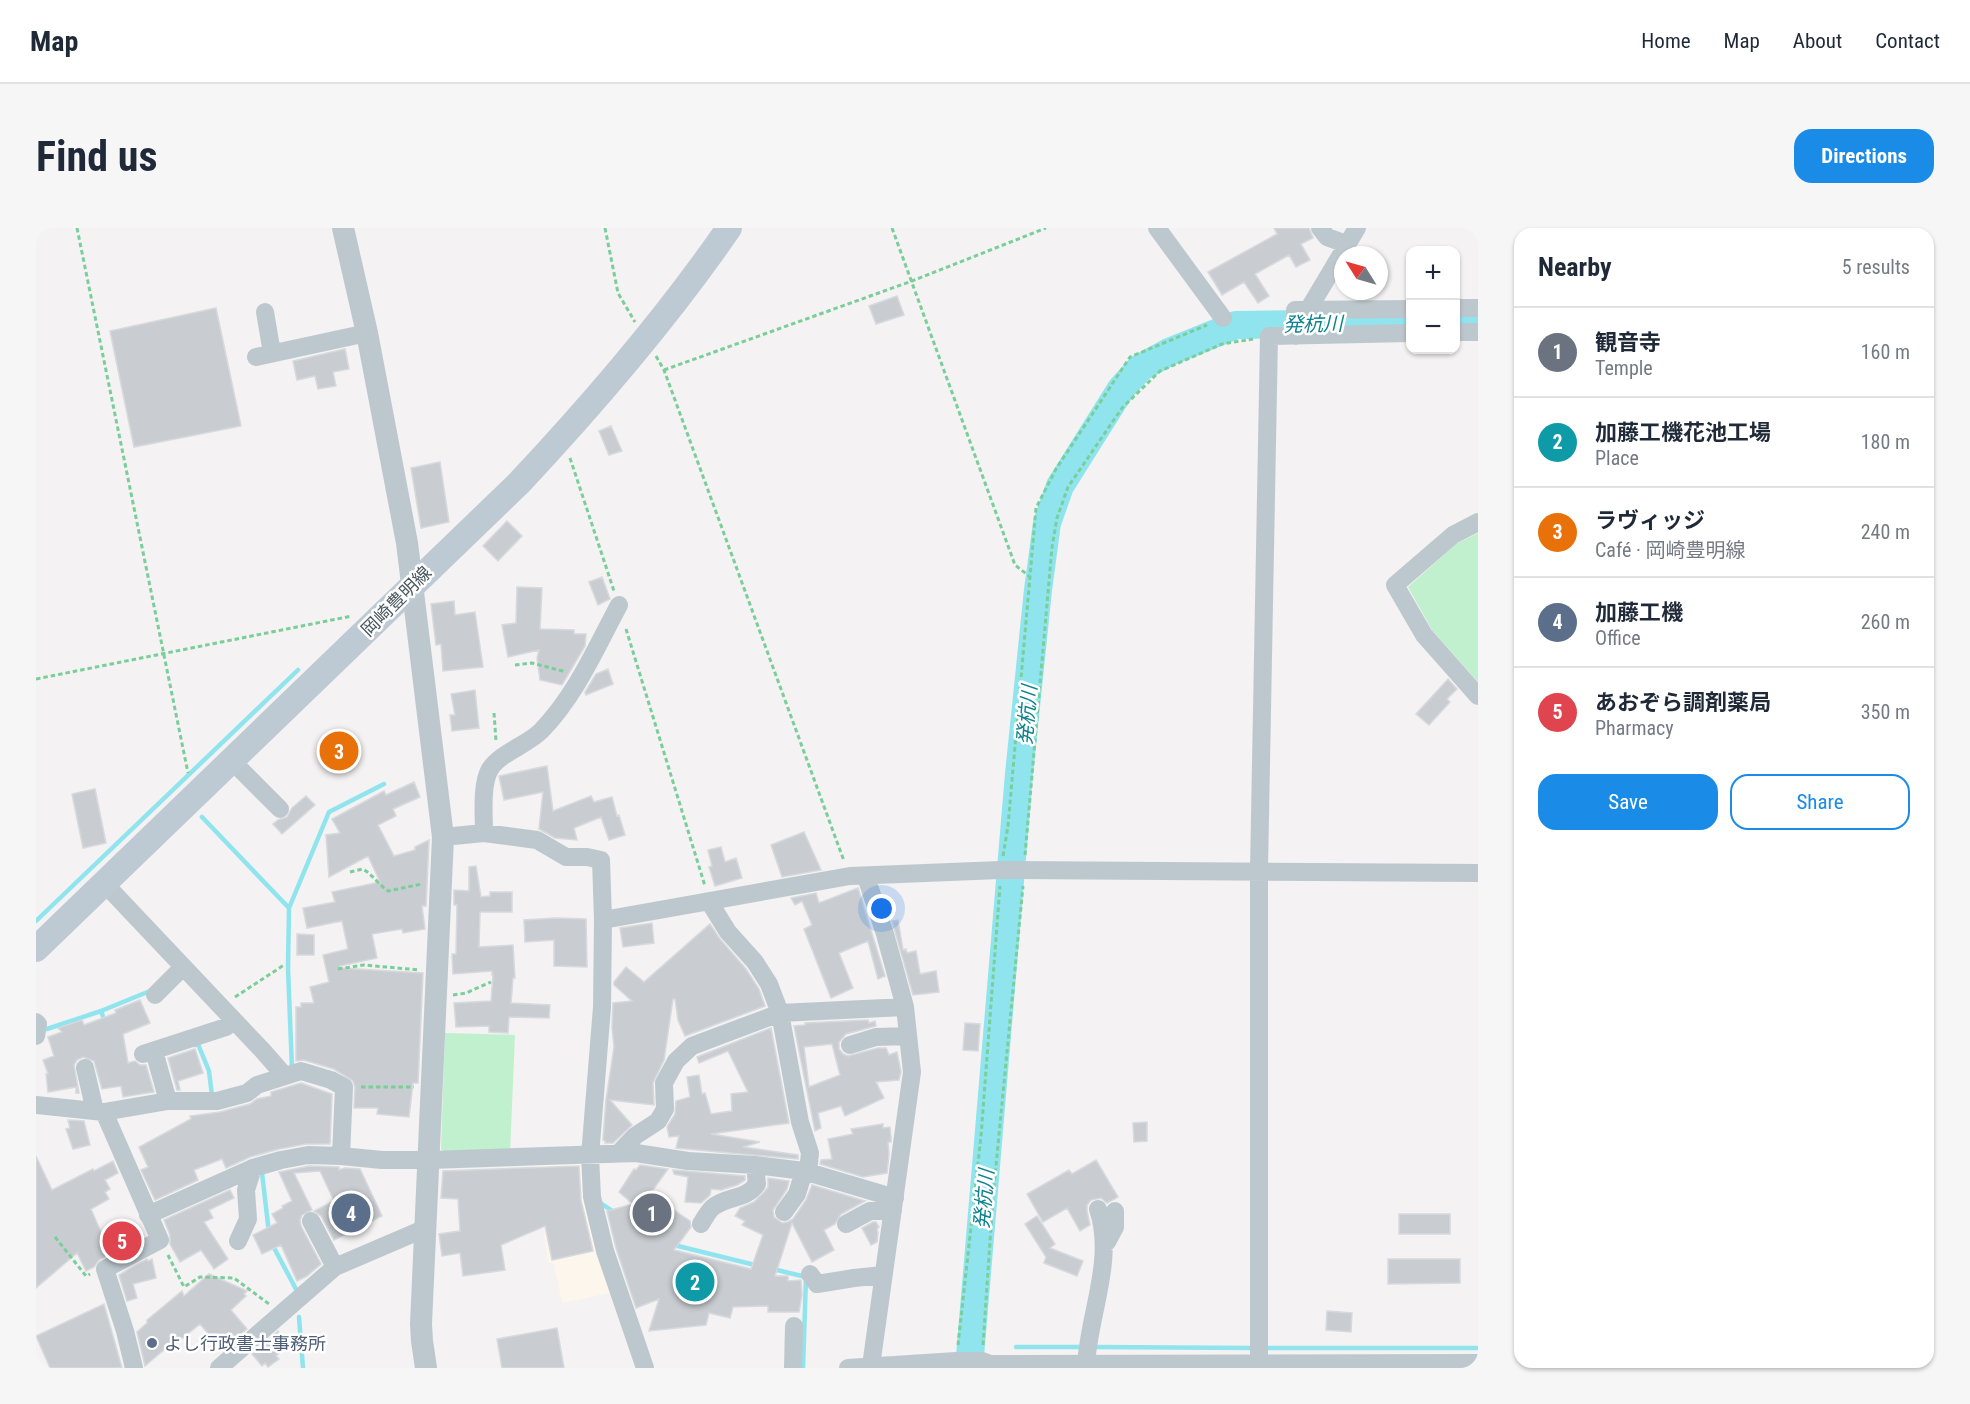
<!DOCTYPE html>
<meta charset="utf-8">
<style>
:root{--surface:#fff;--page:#f6f6f7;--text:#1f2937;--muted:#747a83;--line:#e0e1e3;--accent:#1a8be6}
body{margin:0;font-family:"Roboto Condensed","Noto Sans JP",sans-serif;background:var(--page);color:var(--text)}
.controls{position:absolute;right:18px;top:18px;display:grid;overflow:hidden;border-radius:12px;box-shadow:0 2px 4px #0004}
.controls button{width:54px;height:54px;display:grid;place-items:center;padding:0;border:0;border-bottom:2px solid var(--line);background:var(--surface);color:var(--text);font:30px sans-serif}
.compass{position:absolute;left:1298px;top:18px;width:54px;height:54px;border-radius:50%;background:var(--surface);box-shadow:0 2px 4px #0004;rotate:307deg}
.you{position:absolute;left:846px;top:681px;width:21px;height:21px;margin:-15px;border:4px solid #fff;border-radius:50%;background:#1a73e8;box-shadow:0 0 0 9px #1a73e833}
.badge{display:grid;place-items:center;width:39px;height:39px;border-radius:50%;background:var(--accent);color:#fff;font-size:20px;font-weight:700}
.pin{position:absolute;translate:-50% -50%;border:3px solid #fff;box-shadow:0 2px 6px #0006}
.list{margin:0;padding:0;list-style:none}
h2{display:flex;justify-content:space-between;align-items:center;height:78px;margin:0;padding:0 24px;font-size:26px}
h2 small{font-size:20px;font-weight:400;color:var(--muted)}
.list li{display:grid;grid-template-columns:39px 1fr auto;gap:18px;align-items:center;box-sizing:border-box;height:90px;padding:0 24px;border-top:2px solid var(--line)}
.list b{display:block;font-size:22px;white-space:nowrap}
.list p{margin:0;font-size:20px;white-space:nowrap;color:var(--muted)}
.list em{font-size:20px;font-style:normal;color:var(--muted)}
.actions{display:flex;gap:12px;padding:18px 24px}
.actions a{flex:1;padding:14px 0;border:2px solid var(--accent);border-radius:18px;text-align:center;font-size:21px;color:var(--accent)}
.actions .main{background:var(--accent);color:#fff}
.map{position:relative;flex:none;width:1442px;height:1140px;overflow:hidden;border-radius:18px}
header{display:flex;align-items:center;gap:36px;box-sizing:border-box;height:84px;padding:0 30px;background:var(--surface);border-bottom:2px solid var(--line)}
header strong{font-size:28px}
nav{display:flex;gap:33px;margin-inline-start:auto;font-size:21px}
.intro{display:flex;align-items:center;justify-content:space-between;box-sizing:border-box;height:144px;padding:0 36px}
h1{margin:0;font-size:42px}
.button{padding:15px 27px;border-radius:18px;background:var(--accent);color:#fff;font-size:21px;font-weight:700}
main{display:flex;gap:36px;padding:0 36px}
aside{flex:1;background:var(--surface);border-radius:18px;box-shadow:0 2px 4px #0004}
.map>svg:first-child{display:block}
.commercial{fill:#fdf6ed}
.green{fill:#c1f0ce}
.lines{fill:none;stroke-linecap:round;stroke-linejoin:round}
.stream{stroke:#8fe4ed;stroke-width:4.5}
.river{stroke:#8fe4ed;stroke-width:28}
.building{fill:#c9cdd1;stroke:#d6d9dd;stroke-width:1.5;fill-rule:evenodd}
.path{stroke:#79ce9a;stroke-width:3;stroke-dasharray:4.5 3;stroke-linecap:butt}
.minor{stroke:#bdc8ce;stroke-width:18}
.tertiary{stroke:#bdc8ce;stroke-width:22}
.secondary{stroke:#becad3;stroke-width:26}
.service-dot{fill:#5c6f8a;stroke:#fff;stroke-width:2}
.labels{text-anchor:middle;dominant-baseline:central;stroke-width:5;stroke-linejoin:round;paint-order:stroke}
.street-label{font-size:18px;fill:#49575f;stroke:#fff}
.service-label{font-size:18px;fill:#4e5e75;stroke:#fff;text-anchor:start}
.water-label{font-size:20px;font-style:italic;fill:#0e838f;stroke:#fff}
</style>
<header>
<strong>Map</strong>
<nav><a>Home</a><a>Map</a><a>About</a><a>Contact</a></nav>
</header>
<div class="intro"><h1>Find us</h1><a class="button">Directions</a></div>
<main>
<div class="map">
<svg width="1442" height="1140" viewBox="0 0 1442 1140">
<rect width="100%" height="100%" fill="#f4f2f2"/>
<path class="commercial" d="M 550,933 L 578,1064 L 526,1075 L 518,1036 L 512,1034 L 507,999 L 510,998 L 499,980 L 498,935 Z"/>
<path class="green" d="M 1442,305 L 1442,454 L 1396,402 L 1372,359 L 1420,316 Z
M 409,805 L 479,807 L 474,925 L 411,927 L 405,921 Z"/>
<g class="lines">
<path class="stream" d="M 166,589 L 253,680
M 0,693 L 262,442
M 65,783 L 114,763
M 11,801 L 65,783 L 69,794
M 159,817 L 162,816 L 173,843 L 176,868
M 256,841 L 252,740 L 253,680 L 293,584 L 348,556
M 227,942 L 226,945 L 233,1005
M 563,974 L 578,984
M 236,1016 L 261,1063
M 638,1017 L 723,1038
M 737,1041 L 770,1049 L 767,1140
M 263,1089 L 267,1140
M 934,1119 L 935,1119
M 980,1119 L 1049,1119
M 1058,1119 L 1220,1120
M 1229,1120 L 1442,1120"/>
<path class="river" d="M 1420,95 L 1442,94
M 933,1140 L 983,546 L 1002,362 L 1011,295 L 1024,258 L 1085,161 L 1104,140 L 1133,124 L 1200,97 L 1374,95"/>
</g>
<path class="building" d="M 1238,0 L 1273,0 L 1277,10 L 1265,16 L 1274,32 L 1260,39 L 1253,27 L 1219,46 L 1233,68 L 1222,75 L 1208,54 L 1186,67 L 1172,44 L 1241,6 Z
M 861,68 L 868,87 L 840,96 L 833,78 Z
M 180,80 L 205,198 L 98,219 L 74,103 Z
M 309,121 L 313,141 L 297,144 L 300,158 L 282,161 L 279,148 L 261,152 L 257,133 Z
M 575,198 L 586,223 L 573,227 L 563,203 Z
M 404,234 L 413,294 L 385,300 L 375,240 Z
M 471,293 L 486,308 L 462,333 L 447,318 Z
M 566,349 L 574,371 L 562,377 L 553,354 Z
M 481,359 L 506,360 L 504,401 L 538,402 L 538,406 L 550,406 L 549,418 L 526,457 L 504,452 L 501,430 L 503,422 L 472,429 L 466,397 L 480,395 Z
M 418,373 L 419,387 L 439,384 L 447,439 L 407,443 L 405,416 L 400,417 L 395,376 Z
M 572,441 L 577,456 L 550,467 L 549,464 L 560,446 Z
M 1412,451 L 1421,461 L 1411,471 L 1414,474 L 1393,497 L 1380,486 Z
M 439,462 L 443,500 L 416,503 L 414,487 L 419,487 L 415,466 Z
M 302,506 L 323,524 L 305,544 L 284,525 Z
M 511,538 L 517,583 L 555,568 L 558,574 L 576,569 L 581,588 L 583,587 L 589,607 L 573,612 L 565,589 L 538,600 L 541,612 L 519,610 L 503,601 L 507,564 L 468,572 L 463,548 Z
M 378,554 L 384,569 L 357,581 L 360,588 L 342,597 L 358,628 L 379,622 L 379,619 L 393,612 L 390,678 L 386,678 L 389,701 L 367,705 L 366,701 L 336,706 L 341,730 L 304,738 L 304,740 L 387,745 L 382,855 L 377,855 L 373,889 L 341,886 L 342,880 L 318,880 L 319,859 L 317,853 L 298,841 L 268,832 L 260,833 L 260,779 L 265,779 L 265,775 L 278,775 L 274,759 L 293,754 L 287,727 L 312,721 L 306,693 L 271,700 L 267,680 L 299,674 L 296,664 L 344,654 L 332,628 L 293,649 L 290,607 L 304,605 L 296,591 L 348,563 L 350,567 Z
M 59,561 L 70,615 L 47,620 L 36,566 Z
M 270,568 L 279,577 L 246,606 L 237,596 L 242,592 L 251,589 L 256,580 Z
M 768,604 L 785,642 L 746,649 L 735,617 Z
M 685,619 L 689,634 L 700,630 L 706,650 L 679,658 L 673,639 L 676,638 L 672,622 Z
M 440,638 L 445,669 L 454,668 L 454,664 L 476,664 L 476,684 L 444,684 L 443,719 L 477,717 L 479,750 L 477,750 L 475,775 L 514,777 L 513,790 L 473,789 L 472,805 L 453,804 L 453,798 L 420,799 L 418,775 L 455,773 L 457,747 L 456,747 L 456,743 L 417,746 L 416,726 L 420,726 L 421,677 L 418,677 L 418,662 L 433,663 L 433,639 Z
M 822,660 L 849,748 L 842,751 L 832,713 L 803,725 L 817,760 L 795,770 L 768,701 L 776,697 L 766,673 L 759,677 L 755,670 L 780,665 L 783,675 Z
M 520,690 L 550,691 L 551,739 L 518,738 L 518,712 L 489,714 L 488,692 Z
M 862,692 L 867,722 L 870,721 L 871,725 L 880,723 L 884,746 L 900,743 L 903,764 L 877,767 L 856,693 Z
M 616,695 L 618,715 L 587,719 L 584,700 Z
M 674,696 L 684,711 L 710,741 L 723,761 L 729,778 L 649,808 L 642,792 L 639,771 L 637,771 L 628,832 L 617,855 L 618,877 L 574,872 L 596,897 L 577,915 L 569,915 L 569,913 L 567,912 L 570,872 L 578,819 L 576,799 L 577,775 L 596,773 L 578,757 L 578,754 L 590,739 L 608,754 Z
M 261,706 L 278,707 L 278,727 L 261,727 Z
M 104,772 L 114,795 L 87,806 L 92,835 L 99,833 L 104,837 L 110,837 L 118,864 L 87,869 L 85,858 L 66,861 L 58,833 L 47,829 L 41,832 L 38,837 L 43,865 L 40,865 L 40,859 L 12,864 L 10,846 L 12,846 L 7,832 L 18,828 L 12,809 L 26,804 L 22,800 L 46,792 L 48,797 L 80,785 L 79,782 Z
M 832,792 L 833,795 L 839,793 L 840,798 L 810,806 L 803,814 L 803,821 L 807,826 L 812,828 L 842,820 L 850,820 L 853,827 L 861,824 L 865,844 L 863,852 L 840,854 L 848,870 L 809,888 L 805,878 L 782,885 L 785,900 L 779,903 L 758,798 L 769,797 L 769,795 ZM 796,816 L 804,847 L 773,859 L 768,819 Z
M 929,795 L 944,796 L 942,823 L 927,822 Z
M 735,800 L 753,895 L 675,906 L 724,914 L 707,919 L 762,927 L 762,931 L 640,920 L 643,908 L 633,909 L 631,899 L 639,886 L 640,873 L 654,869 L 651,849 L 663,847 L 666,866 L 669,865 L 675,886 L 696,883 L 695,866 L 712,864 L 692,823 L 663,835 L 661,829 Z
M 159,821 L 167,845 L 142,853 L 144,862 L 141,862 L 132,830 Z
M 265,855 L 296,866 L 294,916 L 270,916 L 243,921 L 214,929 L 190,940 L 186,931 L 158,942 L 162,952 L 119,972 L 105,942 L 112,939 L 103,919 L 155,891 L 154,888 L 184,884 L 214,876 L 221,871 L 235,868 L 235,864 Z
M 32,892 L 48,893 L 54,917 L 37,921 L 30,901 L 34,900 Z
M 1111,894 L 1111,913 L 1098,914 L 1097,895 Z
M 847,896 L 847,900 L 854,899 L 855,910 L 855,914 L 852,914 L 853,926 L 851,945 L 827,949 L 784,936 L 785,932 L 796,931 L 792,911 L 817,906 L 815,901 Z
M 0,928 L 16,962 L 57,941 L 58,943 L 77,933 L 82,945 L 69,952 L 74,961 L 69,964 L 73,971 L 55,981 L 68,1011 L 87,999 L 96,1014 L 64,1031 L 58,1039 L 50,1043 L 41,1025 L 0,1060 Z
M 1060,932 L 1082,969 L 1071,975 L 1065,970 L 1055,972 L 1051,977 L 1051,983 L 1054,997 L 1044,1003 L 1031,980 L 1007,994 L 991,966 L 1033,942 L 1036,946 Z
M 604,937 L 632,941 L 614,966 L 654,993 L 655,999 L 638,1022 L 715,1041 L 727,1007 L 706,997 L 709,993 L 699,988 L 704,980 L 718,974 L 729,963 L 732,959 L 732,950 L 753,953 L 751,961 L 737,982 L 738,989 L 746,995 L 752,994 L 757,991 L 770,972 L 776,957 L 829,973 L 805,986 L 799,996 L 788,1002 L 798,1022 L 776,1034 L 756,995 L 739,1048 L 752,1048 L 752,1053 L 765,1052 L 766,1067 L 763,1084 L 732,1084 L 732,1078 L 697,1079 L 694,1090 L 673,1085 L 670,1097 L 613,1103 L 623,1071 L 600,1080 L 580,1020 L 571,983 L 597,976 L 583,964 L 598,941 L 600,942 Z
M 273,938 L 303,939 L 303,942 L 309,940 L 324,941 L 346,988 L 298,1012 L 285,988 L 278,983 L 298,973 L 284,943 L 258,945 L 276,982 L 266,987 L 264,992 L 265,998 L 285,1036 L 271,1048 L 261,1053 L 245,1017 L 226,1026 L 217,1007 L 241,995 L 236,986 L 247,980 L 246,978 L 256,973 L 243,944 Z
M 543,938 L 545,972 L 557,1023 L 516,1032 L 509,998 L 465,1017 L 469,1042 L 427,1048 L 424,1025 L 406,1028 L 403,1006 L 424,1003 L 422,971 L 405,970 L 407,943 Z
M 637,942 L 709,948 L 709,952 L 701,957 L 685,962 L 675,961 L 674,967 L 665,975 L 649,974 L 652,949 L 638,946 Z
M 194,962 L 198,970 L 173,982 L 177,990 L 168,994 L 192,1031 L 178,1041 L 165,1022 L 144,1034 L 134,1016 L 134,1007 L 128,992 Z
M 1363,986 L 1414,986 L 1414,1006 L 1363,1006 Z
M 1001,988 L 1019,1016 L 1014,1020 L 1047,1033 L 1041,1048 L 1008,1035 L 1010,1029 L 989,996 Z
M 837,994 L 840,994 L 843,999 L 841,1001 L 842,1005 L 841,1014 L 835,1017 L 826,1000 Z
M 111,1031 L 112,1033 L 116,1031 L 120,1050 L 97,1056 L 101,1070 L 91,1073 L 83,1047 Z
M 1352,1031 L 1424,1031 L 1424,1055 L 1352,1056 Z
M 173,1046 L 211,1063 L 208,1066 L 210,1068 L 195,1082 L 211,1101 L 186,1122 L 164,1096 L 138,1117 L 136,1115 L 109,1138 L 101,1104 L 111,1095 L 111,1092 L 146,1063 L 148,1068 Z
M 68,1076 L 86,1140 L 14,1140 L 0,1108 Z
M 1291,1083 L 1316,1085 L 1315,1104 L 1290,1102 Z
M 521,1100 L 528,1140 L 466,1140 L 461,1111 Z
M 242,1103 L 253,1117 L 240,1128 L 243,1131 L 232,1139 L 229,1135 L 226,1138 L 216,1126 Z"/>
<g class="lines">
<path class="path" d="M 41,0 L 152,545
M 569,0 L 582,65 L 599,94
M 856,0 L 979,337 L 993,348
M 620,128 L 628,142 L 808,633
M 628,142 L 876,53 L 1010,0
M 534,230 L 578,363
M 590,401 L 669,658
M 479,437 L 496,435 L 530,444
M 0,451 L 316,388
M 458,485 L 460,513
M 989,627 L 1016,319 L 1021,290 L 1032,259 L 1086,180 L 1124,143 L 1186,116 L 1217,111
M 967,628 L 972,598 L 1000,280 L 1020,241 L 1094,129 L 1171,97
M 314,644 L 327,641 C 337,647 342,656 352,663 L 386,656
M 302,741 L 328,737 L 384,742
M 417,767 L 430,765 L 455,754
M 199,769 L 248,737
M 325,859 L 378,859
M 19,1009 L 50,1048 L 54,1046
M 132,1027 L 148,1059 L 164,1049 L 198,1050 L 233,1076
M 922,1117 L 945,908 L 964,658
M 947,1117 L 957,969 L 987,658"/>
<path class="minor" d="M 1121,0 L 1187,90
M 1284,0 L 1291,9 L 1310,16
M 1420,80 L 1442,80
M 1272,82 L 1321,0
M 229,84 L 236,125
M 1420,104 L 1442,104
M 1260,108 L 1259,82 L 1374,81
M 220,129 L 331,105
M 1442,294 L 1417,307 L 1359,357 L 1388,407 L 1442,468
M 195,532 L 244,581
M 448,605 C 448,588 445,556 454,541 C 464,525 491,517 505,503 C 540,467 560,420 583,377
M 407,609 L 448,605 L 501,612 L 530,629 L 551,629 L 565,632 L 567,692 L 566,779 L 554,928 L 556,969 L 569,1023 L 609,1140
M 830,649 L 849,706 L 869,779 L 876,844 L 835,1138
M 68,655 L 227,823 L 248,847
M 674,675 L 692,704 L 719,734 L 733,756 L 744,785 L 764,894 L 774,925 L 772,944
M 567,692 L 814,648 L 964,642 L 1442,645
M 119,767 L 147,739
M 0,794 L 2,796 L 0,808
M 814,817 L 840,809 L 872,808
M 118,823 L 132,873
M 107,826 L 190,799 L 197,791
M 49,840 L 59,883
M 0,877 L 68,884 L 132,873 L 181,873 L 211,865 L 221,857 L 265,843 L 295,852 L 308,859 L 305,928
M 68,884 L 124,1012 L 69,1041 L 89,1103 L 98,1140
M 582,926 L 599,908 L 622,893 L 629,881 L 628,855 L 640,833 L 656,818 L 744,785 L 869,779
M 748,984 L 761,966 L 768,943
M 112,987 L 217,940 L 245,932 L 272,927 L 305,928 L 346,932 L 394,932 L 600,925 L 652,933 L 719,937 L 768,943 L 859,970
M 275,993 L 299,1039
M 665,996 C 668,991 672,984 676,980 C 691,967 709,973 721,956 L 719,937
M 810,996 L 834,983 L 857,983
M 202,1013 L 212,991 L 210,962 L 217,940
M 1071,1014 L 1079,999 L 1079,983
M 774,1046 L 781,1056 L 818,1050 L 847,1047
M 1050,1137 C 1053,1085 1079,1032 1062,981
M 183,1140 L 299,1039 L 390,1000
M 757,1140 L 758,1098
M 812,1140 L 920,1133 L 946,1133 L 954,1136 L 1442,1135
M 1223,1140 L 1223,642 L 1233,108 L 1374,105"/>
<path class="tertiary" d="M 307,0 L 331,105 L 371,315 L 407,609 L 385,1096 L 386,1113 L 390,1140"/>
<path class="secondary" d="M 0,721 L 483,255 C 558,175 631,90 693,0"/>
</g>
<circle class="service-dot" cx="116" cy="1115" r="6"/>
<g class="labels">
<g class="street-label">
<text transform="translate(360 373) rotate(-45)">岡崎豊明線</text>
</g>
<g class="service-label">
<text x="128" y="1115">よし行政書士事務所</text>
</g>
<g class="water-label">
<text transform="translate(1277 96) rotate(-1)">発杭川</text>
<text transform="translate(991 487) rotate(-85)">発杭川</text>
<text transform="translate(948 971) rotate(-85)">発杭川</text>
</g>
</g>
</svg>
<div class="controls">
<button>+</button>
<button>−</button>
</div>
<svg class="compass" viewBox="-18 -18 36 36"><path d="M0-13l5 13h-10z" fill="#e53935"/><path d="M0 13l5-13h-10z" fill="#747a83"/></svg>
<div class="you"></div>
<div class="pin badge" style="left:616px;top:985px;background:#6b7280">1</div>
<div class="pin badge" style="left:659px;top:1054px;background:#0f9aa8">2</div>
<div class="pin badge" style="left:303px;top:523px;background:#e8710a">3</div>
<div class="pin badge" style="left:315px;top:985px;background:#5c6f8a">4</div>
<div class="pin badge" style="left:86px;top:1013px;background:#e0444e">5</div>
</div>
<aside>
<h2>Nearby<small>5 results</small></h2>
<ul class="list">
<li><span class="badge" style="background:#6b7280">1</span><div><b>観音寺</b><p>Temple</p></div><em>160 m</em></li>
<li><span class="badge" style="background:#0f9aa8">2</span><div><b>加藤工機花池工場</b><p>Place</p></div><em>180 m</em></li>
<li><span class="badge" style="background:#e8710a">3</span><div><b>ラヴィッジ</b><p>Café · 岡崎豊明線</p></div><em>240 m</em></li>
<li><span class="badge" style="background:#5c6f8a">4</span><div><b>加藤工機</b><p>Office</p></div><em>260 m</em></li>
<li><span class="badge" style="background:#e0444e">5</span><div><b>あおぞら調剤薬局</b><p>Pharmacy</p></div><em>350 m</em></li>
</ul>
<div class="actions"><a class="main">Save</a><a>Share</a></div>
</aside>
</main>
